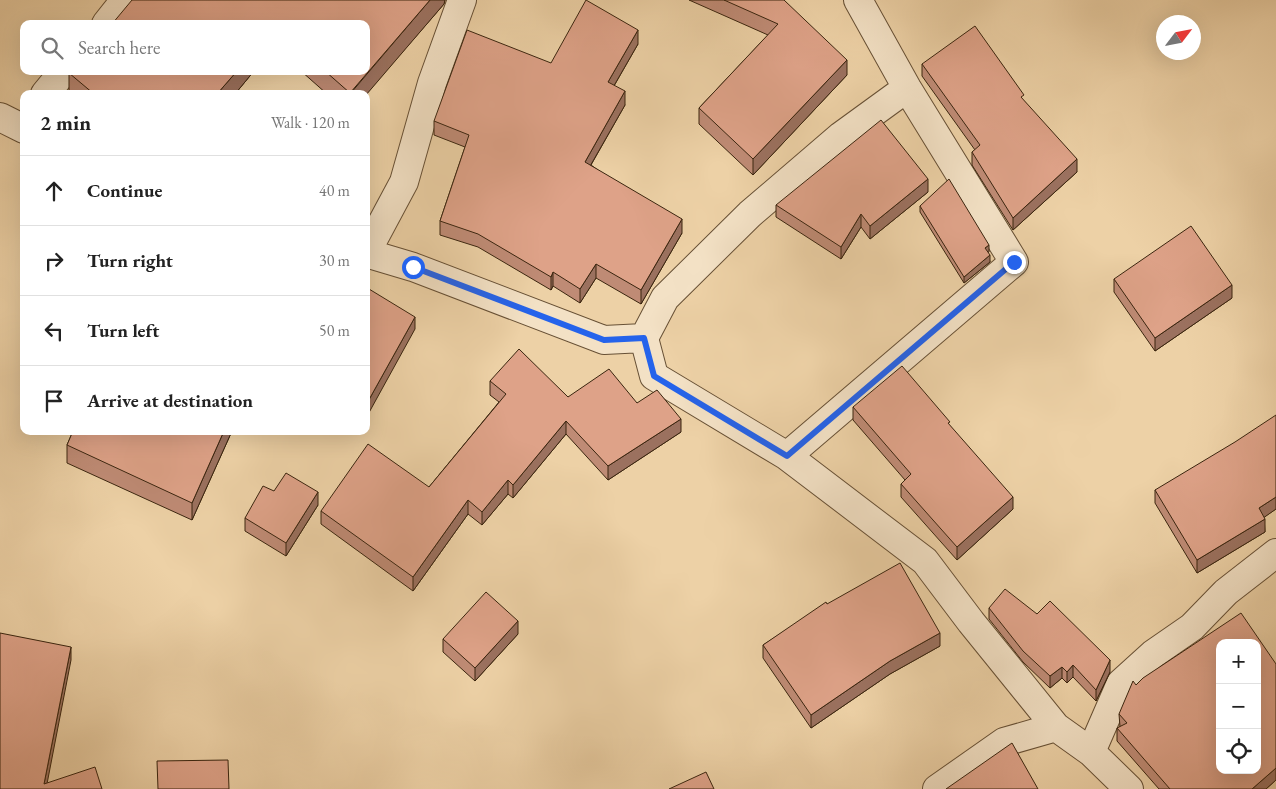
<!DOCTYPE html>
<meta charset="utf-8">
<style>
:root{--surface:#fff;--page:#f6f6f6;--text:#222;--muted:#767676;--line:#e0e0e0}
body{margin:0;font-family:"EB Garamond",serif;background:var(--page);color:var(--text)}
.controls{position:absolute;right:15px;bottom:15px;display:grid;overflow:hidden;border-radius:10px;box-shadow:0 5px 20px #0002}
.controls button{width:45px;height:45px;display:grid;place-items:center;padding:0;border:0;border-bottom:1px solid var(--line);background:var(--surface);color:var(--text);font:25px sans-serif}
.compass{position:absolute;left:1156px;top:15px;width:45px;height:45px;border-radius:50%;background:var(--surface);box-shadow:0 5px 20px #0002;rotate:58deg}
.stop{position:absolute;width:15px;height:15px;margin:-11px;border:4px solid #2563eb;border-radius:50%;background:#fff}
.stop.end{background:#2563eb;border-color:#fff;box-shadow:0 1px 5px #0008}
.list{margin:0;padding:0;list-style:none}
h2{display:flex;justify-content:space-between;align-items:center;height:65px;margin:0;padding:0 20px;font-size:21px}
h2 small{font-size:16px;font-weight:400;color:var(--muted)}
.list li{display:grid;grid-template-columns:32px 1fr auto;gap:15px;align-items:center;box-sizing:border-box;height:70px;padding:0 20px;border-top:1px solid var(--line)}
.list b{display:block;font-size:19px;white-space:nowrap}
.list em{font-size:16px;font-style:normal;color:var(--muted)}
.icon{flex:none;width:28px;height:28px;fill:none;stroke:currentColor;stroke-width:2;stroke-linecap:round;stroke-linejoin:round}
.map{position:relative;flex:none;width:1276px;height:789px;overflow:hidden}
.search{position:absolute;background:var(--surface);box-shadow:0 5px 20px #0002;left:20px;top:20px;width:350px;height:55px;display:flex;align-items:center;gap:12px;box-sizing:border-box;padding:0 18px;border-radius:10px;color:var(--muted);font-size:19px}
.panel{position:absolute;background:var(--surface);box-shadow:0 5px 20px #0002;left:20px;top:90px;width:350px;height:345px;border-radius:10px}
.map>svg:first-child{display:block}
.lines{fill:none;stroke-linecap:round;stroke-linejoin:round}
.street-casing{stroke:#675035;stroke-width:30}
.street{stroke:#f3e1c5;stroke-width:28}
.wall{fill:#bf8b75;stroke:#3a250f}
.shaded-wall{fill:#9b715f;stroke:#3a250f}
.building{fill:#dea288;stroke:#3a250f;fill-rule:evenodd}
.route{stroke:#2563eb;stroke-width:6}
</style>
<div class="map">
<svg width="1276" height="789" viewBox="0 0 1276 789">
<rect width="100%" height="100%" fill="#edd1a6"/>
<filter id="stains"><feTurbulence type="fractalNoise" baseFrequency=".004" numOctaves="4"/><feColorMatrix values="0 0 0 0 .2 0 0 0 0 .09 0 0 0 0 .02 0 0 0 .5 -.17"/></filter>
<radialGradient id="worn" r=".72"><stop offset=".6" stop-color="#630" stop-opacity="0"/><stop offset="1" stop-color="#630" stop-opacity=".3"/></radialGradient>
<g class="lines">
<defs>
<path id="street" d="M 106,24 L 125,0
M 907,88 L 841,136 L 750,214 L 665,298 L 644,338 L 654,376 L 787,456 L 925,561 L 971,622 L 1056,727 L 1091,752 L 1129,789
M 45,94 L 64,71
M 0,117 L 24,129
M 366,253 L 413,267 L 604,340 L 644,338
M 366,253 L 404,182 L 432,83 L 462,0
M 787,456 L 1014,262 L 907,88 L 858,0
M 1091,752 L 1121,683 L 1153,654 L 1192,627 L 1226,592 L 1276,553
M 937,789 L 1004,742 L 1056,727"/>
</defs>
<use href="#street" class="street-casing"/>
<use href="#street" class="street"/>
</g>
<path class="wall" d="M 132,0 L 445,0 L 444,4 L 366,94 L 327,94 L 301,71 L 366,71 L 366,24 Z
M 689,0 L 784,0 L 847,75 L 753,175 L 699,124 L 699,108 L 768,35 Z
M 638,44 L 614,86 L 625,105 L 591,165 L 682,233 L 641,304 L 596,278 L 580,303 L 553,286 L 551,290 L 478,247 L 440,235 L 440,221 L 465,147 L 434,135 L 434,121 Z
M 922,64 L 1024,101 L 1077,172 L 1013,230 L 972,165 L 972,152 L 975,150 L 922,76 Z
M 71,71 L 254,71 L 235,94 L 70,94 L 69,93 L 69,73 Z
M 928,192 L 870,239 L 861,227 L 841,259 L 776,217 L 776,205 Z
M 920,206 L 989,252 L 988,253 L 990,262 L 964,283 L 920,212 Z
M 1114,279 L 1232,298 L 1155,351 L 1114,292 Z
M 490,381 L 568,397 L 637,403 L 681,432 L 608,480 L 566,434 L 513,498 L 508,494 L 482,525 L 468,514 L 413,591 L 321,524 L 321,511 L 429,487 L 499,402 L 490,395 Z
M 853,407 L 950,426 L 1013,509 L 957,560 L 901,497 L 901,484 L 905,480 L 853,420 Z
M 73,431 L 232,431 L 192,520 L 67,463 L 67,445 Z
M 1155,490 L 1276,509 L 1264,517 L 1265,532 L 1197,573 L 1155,503 Z
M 274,491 L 318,505 L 286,556 L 245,531 L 245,518 Z
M 827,604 L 940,646 L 890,674 L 811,728 L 763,658 L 763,645 Z
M 989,608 L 1037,614 L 1110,672 L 1096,701 L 1073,677 L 1067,683 L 1062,678 L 1050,688 L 1023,662 L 989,619 Z
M 518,634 L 475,681 L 443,652 L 443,639 Z
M 1119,714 L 1276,780 L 1266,789 L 1159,789 L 1117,741 L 1117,728 L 1120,727 Z"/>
<path class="shaded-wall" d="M 430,0 L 445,0 L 444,4 L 366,95 L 366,94 L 350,94 Z
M 638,30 L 638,44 L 608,96 L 608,82 Z
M 847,60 L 847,75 L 753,175 L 753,159 Z
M 237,71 L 254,71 L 235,94 L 217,94 Z
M 625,91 L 625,105 L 585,175 L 585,162 Z
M 1077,159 L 1077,172 L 1013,230 L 1013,218 Z
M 928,179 L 928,192 L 870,239 L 870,226 Z
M 861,214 L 861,227 L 841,259 L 841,247 Z
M 682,219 L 682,233 L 641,304 L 641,290 Z
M 989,245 L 989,252 L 985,255 L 985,248 Z
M 990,255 L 990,262 L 964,283 L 964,277 Z
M 596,264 L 596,278 L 580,303 L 580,289 Z
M 553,272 L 553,286 L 551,290 L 551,277 Z
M 1232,285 L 1232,298 L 1155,351 L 1155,338 Z
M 415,317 L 415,329 L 366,418 L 366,405 Z
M 681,419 L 681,432 L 608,480 L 608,466 Z
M 566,421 L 566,434 L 513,498 L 513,485 Z
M 224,431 L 232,431 L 192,520 L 192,503 Z
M 508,480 L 508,494 L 482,525 L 482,512 Z
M 318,492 L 318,505 L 286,556 L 286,543 Z
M 1013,497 L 1013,509 L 957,560 L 957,547 Z
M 1276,497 L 1276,509 L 1259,521 L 1259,508 Z
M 468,500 L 468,514 L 413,591 L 413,577 Z
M 1265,519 L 1265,532 L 1197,573 L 1197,560 Z
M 518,621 L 518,634 L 475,681 L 475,668 Z
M 940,633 L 940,646 L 890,674 L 811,728 L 811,715 L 890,661 Z
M 71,647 L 71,660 L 46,789 L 44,784 Z
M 1110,660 L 1110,672 L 1096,701 L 1096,690 Z
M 1073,665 L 1073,677 L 1067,683 L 1067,672 Z
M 1062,667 L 1062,678 L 1050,688 L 1050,676 Z
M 1276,768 L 1276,780 L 1266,789 L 1252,789 Z"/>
<path class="building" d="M 132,0 L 430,0 L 350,93 L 325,71 L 366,71 L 366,24 L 112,24 Z
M 586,0 L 638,30 L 608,82 L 625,91 L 585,162 L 682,219 L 641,290 L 596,264 L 580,289 L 553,272 L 551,277 L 478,234 L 440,221 L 469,135 L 434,121 L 467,30 L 551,63 Z
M 724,0 L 784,0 L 847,60 L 753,159 L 699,108 L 778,24 Z
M 975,26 L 1024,95 L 1021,97 L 1077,159 L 1013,218 L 972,152 L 980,145 L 922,64 Z
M 71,71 L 237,71 L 217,94 L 94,94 L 69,73 Z
M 881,120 L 928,179 L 870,226 L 861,214 L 841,247 L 776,205 Z
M 949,179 L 989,245 L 985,248 L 990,255 L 964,277 L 920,206 Z
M 1191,226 L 1232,285 L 1155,338 L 1114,279 Z
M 369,289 L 415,317 L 366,405 L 366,294 Z
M 519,349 L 568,397 L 609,369 L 637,403 L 657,390 L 681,419 L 608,466 L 566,421 L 513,485 L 508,480 L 482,512 L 468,500 L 413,577 L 321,511 L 368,444 L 429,487 L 506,394 L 490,381 Z
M 902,366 L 950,422 L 948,423 L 1013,497 L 957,547 L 901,484 L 911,474 L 853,407 Z
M 1276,415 L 1276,497 L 1259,508 L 1265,519 L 1197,560 L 1155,490 L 1235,442 Z
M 73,431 L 224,431 L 192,503 L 67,445 Z
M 286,473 L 318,492 L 286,543 L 245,518 L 263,486 L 274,491 Z
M 900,563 L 940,633 L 890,661 L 811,715 L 763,645 L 826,602 L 827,604 Z
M 1005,589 L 1037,614 L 1050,601 L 1110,660 L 1096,690 L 1073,665 L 1067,672 L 1062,667 L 1050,676 L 1023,651 L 989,608 Z
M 486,592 L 518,621 L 475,668 L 443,639 Z
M 1241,613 L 1276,664 L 1276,768 L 1252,789 L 1170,789 L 1117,728 L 1127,723 L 1119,714 L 1133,681 L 1136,685 L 1143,678 ZM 1220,643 L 1257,643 L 1257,770 L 1220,770 Z
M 0,633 L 71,647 L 44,784 L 95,767 L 102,789 L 0,789 Z
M 1012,743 L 1038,789 L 946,789 Z
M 228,760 L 229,789 L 158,789 L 157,761 Z
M 706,772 L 714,789 L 669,789 Z"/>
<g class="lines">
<path class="route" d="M 413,267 L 604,340 L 644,338 L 654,376 L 787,456 L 1014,262"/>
</g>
<rect width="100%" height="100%" filter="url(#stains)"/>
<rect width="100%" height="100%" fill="url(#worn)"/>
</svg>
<div class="controls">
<button>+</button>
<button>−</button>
<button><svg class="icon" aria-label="locate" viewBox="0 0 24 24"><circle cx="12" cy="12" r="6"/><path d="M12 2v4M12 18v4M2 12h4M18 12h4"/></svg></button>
</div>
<svg class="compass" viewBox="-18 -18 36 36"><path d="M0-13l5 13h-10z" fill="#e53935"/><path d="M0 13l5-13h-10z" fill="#767676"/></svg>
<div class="stop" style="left:413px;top:267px"></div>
<div class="stop end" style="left:1014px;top:262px"></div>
<div class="search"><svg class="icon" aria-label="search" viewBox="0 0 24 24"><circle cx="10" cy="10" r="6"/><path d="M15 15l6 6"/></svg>Search here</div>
<section class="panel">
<h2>2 min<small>Walk · 120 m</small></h2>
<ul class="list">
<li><svg class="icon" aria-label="ahead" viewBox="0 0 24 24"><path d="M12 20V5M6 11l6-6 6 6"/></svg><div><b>Continue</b></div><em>40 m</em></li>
<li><svg class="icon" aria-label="right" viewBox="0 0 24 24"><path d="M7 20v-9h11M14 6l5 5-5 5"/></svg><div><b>Turn right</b></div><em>30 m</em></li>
<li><svg class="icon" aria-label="left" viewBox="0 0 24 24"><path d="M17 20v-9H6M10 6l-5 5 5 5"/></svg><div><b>Turn left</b></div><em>50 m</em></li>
<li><svg class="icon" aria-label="arrive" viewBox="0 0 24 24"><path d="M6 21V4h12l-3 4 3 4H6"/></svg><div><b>Arrive at destination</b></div></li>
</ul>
</section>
</div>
